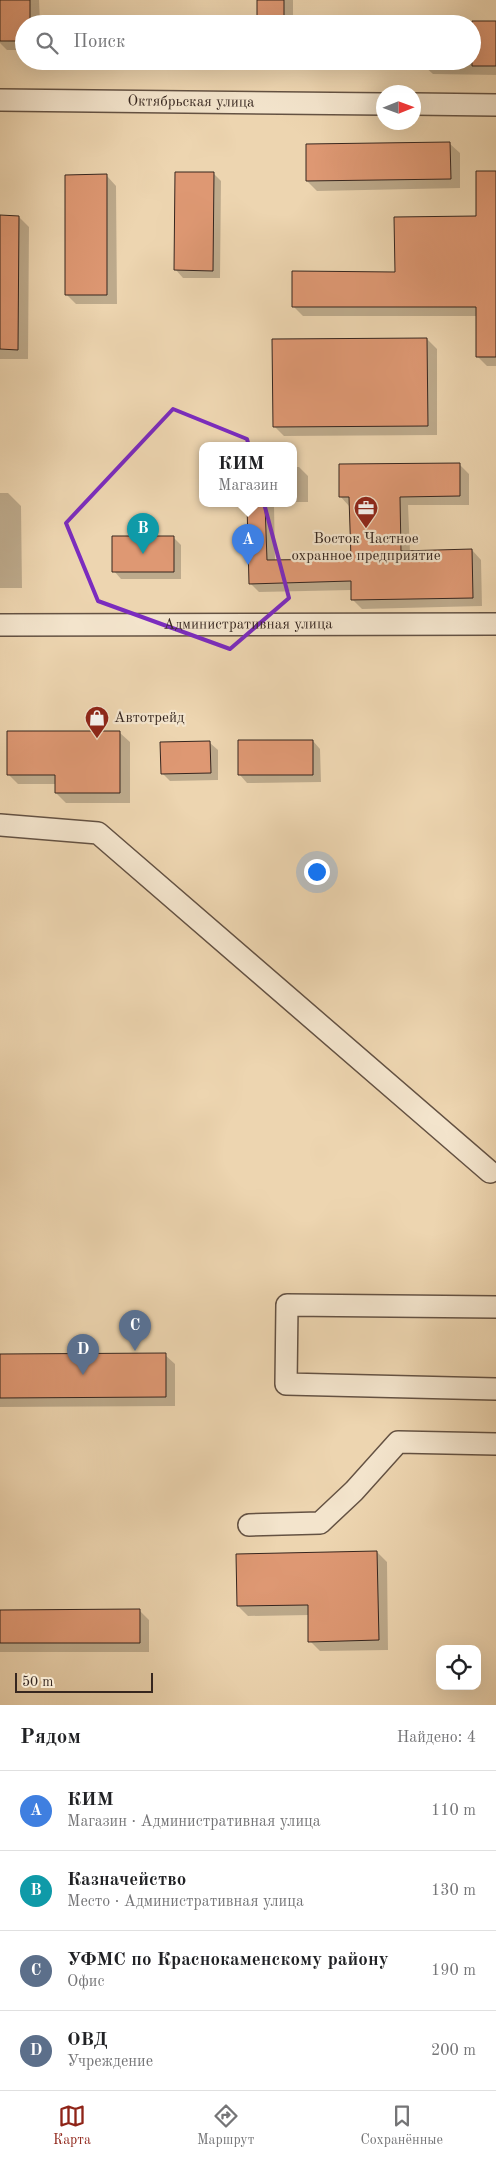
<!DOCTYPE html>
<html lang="ru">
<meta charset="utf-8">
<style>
:root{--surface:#fff;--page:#f6f6f6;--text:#202124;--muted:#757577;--line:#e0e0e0;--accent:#8f2418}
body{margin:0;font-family:"Old Standard TT",serif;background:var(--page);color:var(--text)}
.controls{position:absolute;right:15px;bottom:15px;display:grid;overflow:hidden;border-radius:10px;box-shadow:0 5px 20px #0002}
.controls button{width:45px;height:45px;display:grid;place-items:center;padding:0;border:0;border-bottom:1px solid var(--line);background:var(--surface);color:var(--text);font:25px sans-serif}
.compass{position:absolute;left:376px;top:85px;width:45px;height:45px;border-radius:50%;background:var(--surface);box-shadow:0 5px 20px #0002;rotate:89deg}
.scale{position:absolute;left:15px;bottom:12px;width:138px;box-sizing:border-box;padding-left:5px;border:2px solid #36261f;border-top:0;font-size:14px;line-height:18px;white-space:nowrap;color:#36261f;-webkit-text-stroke:4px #f3e4cc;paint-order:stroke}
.you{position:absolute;left:316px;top:871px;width:18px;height:18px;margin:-12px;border:4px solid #fff;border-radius:50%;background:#1a73e8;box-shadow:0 0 0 8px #1a73e833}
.badge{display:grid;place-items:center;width:32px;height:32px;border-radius:50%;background:var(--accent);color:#fff;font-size:16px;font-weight:700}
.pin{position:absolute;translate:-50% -41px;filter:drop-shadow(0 1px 2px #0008)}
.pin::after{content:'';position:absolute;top:26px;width:18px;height:15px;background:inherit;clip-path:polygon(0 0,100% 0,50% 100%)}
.popup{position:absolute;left:199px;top:442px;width:98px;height:65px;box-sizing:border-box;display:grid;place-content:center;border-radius:10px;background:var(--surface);filter:drop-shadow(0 1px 4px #0005);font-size:16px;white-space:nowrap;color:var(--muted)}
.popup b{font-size:19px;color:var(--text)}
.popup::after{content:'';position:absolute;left:50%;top:100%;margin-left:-10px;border:10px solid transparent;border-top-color:var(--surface)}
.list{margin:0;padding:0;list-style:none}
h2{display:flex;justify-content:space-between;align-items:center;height:65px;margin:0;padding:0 20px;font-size:21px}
h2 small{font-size:16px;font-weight:400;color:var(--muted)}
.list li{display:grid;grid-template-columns:32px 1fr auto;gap:15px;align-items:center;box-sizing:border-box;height:80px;padding:0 20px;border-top:1px solid var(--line)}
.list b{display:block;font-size:19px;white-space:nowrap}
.list p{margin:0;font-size:16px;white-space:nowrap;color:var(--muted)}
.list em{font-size:16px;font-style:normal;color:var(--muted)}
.icon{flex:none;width:28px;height:28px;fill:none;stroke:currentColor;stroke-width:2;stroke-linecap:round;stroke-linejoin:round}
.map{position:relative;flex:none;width:496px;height:1705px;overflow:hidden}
.search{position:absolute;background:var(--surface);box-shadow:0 5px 20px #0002;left:15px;right:15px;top:15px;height:55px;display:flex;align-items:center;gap:12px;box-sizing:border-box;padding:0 18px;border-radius:28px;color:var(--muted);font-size:19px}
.sheet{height:385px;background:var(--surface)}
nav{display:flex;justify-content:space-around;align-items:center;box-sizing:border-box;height:70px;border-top:1px solid var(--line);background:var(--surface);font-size:14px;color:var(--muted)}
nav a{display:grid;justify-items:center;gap:2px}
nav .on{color:var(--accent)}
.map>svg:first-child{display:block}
.shadow{fill:#0003}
.building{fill:#de9873;stroke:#36261f}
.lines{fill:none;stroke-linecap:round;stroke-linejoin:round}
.minor-casing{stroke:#645243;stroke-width:24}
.minor{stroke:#f3e4cc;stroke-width:21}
.marked{fill:none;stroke:#7b2cbf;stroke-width:4;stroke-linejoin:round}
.labels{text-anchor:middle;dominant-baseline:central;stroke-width:4.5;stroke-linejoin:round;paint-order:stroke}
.street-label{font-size:15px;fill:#36261f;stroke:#f3e4cc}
.poi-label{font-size:15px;fill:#36261f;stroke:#f3e4cc}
</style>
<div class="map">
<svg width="496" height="1705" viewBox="0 0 496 1705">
<rect width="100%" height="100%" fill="#edd5b0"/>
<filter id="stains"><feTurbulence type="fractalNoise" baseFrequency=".004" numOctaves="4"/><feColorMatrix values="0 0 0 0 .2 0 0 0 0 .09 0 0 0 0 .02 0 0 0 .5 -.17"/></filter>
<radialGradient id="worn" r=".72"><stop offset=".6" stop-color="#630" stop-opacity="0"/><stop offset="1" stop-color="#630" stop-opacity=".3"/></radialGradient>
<path class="shadow" d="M 0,0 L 39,0 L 40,24 L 24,24 L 24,50 L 7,50 L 0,43 Z
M 258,0 L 293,0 L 293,24 L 258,24 Z
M 424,21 L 496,22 L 496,75 L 433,74 L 423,65 L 423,61 L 472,61 L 472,24 L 424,24 Z
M 450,144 L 460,153 L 460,188 L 317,191 L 307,181 Z
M 496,172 L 496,366 L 487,366 L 478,357 L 477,316 L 303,316 L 294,307 L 397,273 L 478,217 Z
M 213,173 L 221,181 L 220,278 L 183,278 L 176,270 Z
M 107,176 L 116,186 L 117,304 L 76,304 L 66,294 Z
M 0,217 L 19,217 L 29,227 L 28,359 L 0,359 Z
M 427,339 L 437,349 L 437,435 L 284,436 L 274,426 Z
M 460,465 L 469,474 L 469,505 L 408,505 L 410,552 L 472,550 L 481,560 L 482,606 L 362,609 L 353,600 L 352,590 L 259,592 L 250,583 L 248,504 L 274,504 L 275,561 L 352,560 L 349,506 L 340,496 Z
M 293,467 L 299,467 L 308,476 L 308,502 L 293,502 Z
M 0,493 L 8,493 L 21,506 L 22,588 L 0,588 Z
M 173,537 L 181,545 L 181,579 L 121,579 L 114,571 Z
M 120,733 L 130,742 L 130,803 L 66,803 L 56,793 L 56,784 L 18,784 L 8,774 Z
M 313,741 L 320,749 L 321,782 L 247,783 L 240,775 Z
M 210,743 L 218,750 L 218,780 L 170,781 L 162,773 Z
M 0,1355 L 165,1355 L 175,1364 L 175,1406 L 0,1407 Z
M 377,1552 L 387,1562 L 388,1650 L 320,1651 L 310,1641 L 309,1615 L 248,1616 L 238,1606 Z
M 139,1610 L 149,1620 L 149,1652 L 0,1652 L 0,1611 Z"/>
<path class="building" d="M 0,0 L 30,0 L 30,24 L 24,24 L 24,41 L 0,41 Z
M 257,0 L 284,0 L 284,24 L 257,24 Z
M 472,21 L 496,21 L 496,66 L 472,66 Z
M 450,142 L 451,179 L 306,181 L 306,144 Z
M 476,171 L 496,171 L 496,357 L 476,357 L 476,307 L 292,307 L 292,271 L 395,272 L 394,217 L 476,216 Z
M 175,172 L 214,172 L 213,271 L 174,270 Z
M 107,174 L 107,295 L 65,295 L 65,175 Z
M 0,215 L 19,216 L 18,350 L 0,349 Z
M 427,338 L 428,426 L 273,427 L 272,339 Z
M 460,463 L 460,496 L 400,497 L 401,551 L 472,549 L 473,598 L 351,600 L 351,581 L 249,584 L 247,504 L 265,504 L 267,560 L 351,559 L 349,497 L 339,497 L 339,464 Z
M 112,536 L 174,536 L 174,572 L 112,572 Z
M 7,731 L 120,731 L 120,793 L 55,793 L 55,775 L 7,775 Z
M 238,740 L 313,740 L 313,775 L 238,775 Z
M 210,741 L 211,773 L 161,774 L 160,742 Z
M 166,1353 L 166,1397 L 0,1398 L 0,1354 Z
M 377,1551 L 379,1640 L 308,1642 L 308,1605 L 237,1606 L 236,1554 Z
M 140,1609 L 140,1643 L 0,1643 L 0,1610 Z"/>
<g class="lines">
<defs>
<g id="minor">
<path id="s1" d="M 0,100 L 384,104"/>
<path d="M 414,104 L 496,105"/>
<path id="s2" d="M 0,625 L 496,624"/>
<path d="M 0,825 L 98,833 L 490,1172"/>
<path d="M 496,1307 L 287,1305 L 286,1384 L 496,1389"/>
<path d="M 249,1525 L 320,1523 L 354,1491 L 398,1442 L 496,1444"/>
</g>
</defs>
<use href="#minor" class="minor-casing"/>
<use href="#minor" class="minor"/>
</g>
<path class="marked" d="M 173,409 L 247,439 L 289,598 L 230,649 L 98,601 L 66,523 Z"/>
<defs>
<symbol id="office-pin" viewBox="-11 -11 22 30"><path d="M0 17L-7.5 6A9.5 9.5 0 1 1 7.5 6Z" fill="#8f2418" stroke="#f3e4cc"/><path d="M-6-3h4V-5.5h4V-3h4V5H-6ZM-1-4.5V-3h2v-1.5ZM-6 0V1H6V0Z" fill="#fff"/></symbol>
<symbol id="shop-pin" viewBox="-11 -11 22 30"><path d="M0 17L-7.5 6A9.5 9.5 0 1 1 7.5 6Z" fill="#8f2418" stroke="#f3e4cc"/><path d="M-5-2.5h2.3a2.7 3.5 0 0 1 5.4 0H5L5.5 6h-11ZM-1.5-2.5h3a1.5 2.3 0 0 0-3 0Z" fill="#fff"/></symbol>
</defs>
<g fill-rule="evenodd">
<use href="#office-pin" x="352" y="494" width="28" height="38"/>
<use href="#shop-pin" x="83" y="704" width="28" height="38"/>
</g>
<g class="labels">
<g class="street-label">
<text stroke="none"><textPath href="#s1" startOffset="191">Октябрьская улица</textPath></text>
<text stroke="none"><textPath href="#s2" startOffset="248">Административная улица</textPath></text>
</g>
<g class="poi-label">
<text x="366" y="539">Восток Частное<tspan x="366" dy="17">охранное предприятие</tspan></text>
<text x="114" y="718" text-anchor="start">Автотрейд</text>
</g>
</g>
<rect width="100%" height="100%" filter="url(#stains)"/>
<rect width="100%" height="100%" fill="url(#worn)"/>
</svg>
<div class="controls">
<button><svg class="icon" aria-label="locate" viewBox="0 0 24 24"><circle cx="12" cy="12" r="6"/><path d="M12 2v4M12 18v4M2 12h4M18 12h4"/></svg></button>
</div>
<svg class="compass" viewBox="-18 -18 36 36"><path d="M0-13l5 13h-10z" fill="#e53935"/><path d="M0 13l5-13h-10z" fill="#757577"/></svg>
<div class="scale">50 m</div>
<div class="you"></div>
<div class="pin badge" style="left:248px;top:565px;background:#3f7fe0">A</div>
<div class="popup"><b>КИМ</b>Магазин</div>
<div class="pin badge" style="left:143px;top:554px;background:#0f9aa8">B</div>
<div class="pin badge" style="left:135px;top:1351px;background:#5c6f8a">C</div>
<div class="pin badge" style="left:83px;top:1375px;background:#5c6f8a">D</div>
<div class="search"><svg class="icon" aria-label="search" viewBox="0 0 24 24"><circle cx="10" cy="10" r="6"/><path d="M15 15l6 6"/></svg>Поиск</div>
</div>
<section class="sheet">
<h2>Рядом<small>Найдено: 4</small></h2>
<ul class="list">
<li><span class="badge" style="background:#3f7fe0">A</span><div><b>КИМ</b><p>Магазин · Административная улица</p></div><em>110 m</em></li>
<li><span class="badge" style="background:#0f9aa8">B</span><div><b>Казначейство</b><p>Место · Административная улица</p></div><em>130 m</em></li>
<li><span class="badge" style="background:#5c6f8a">C</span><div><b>УФМС по Краснокаменскому району</b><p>Офис</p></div><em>190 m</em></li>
<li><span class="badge" style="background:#5c6f8a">D</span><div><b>ОВД</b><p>Учреждение</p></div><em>200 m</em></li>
</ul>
</section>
<nav>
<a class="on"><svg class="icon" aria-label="map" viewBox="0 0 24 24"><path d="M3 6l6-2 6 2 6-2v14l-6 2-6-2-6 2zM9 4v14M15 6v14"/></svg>Карта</a>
<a><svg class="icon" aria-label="directions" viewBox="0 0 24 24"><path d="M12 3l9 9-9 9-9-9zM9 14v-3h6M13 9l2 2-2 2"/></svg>Маршрут</a>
<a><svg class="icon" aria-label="saved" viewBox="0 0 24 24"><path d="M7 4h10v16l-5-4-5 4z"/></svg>Сохранённые</a>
</nav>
